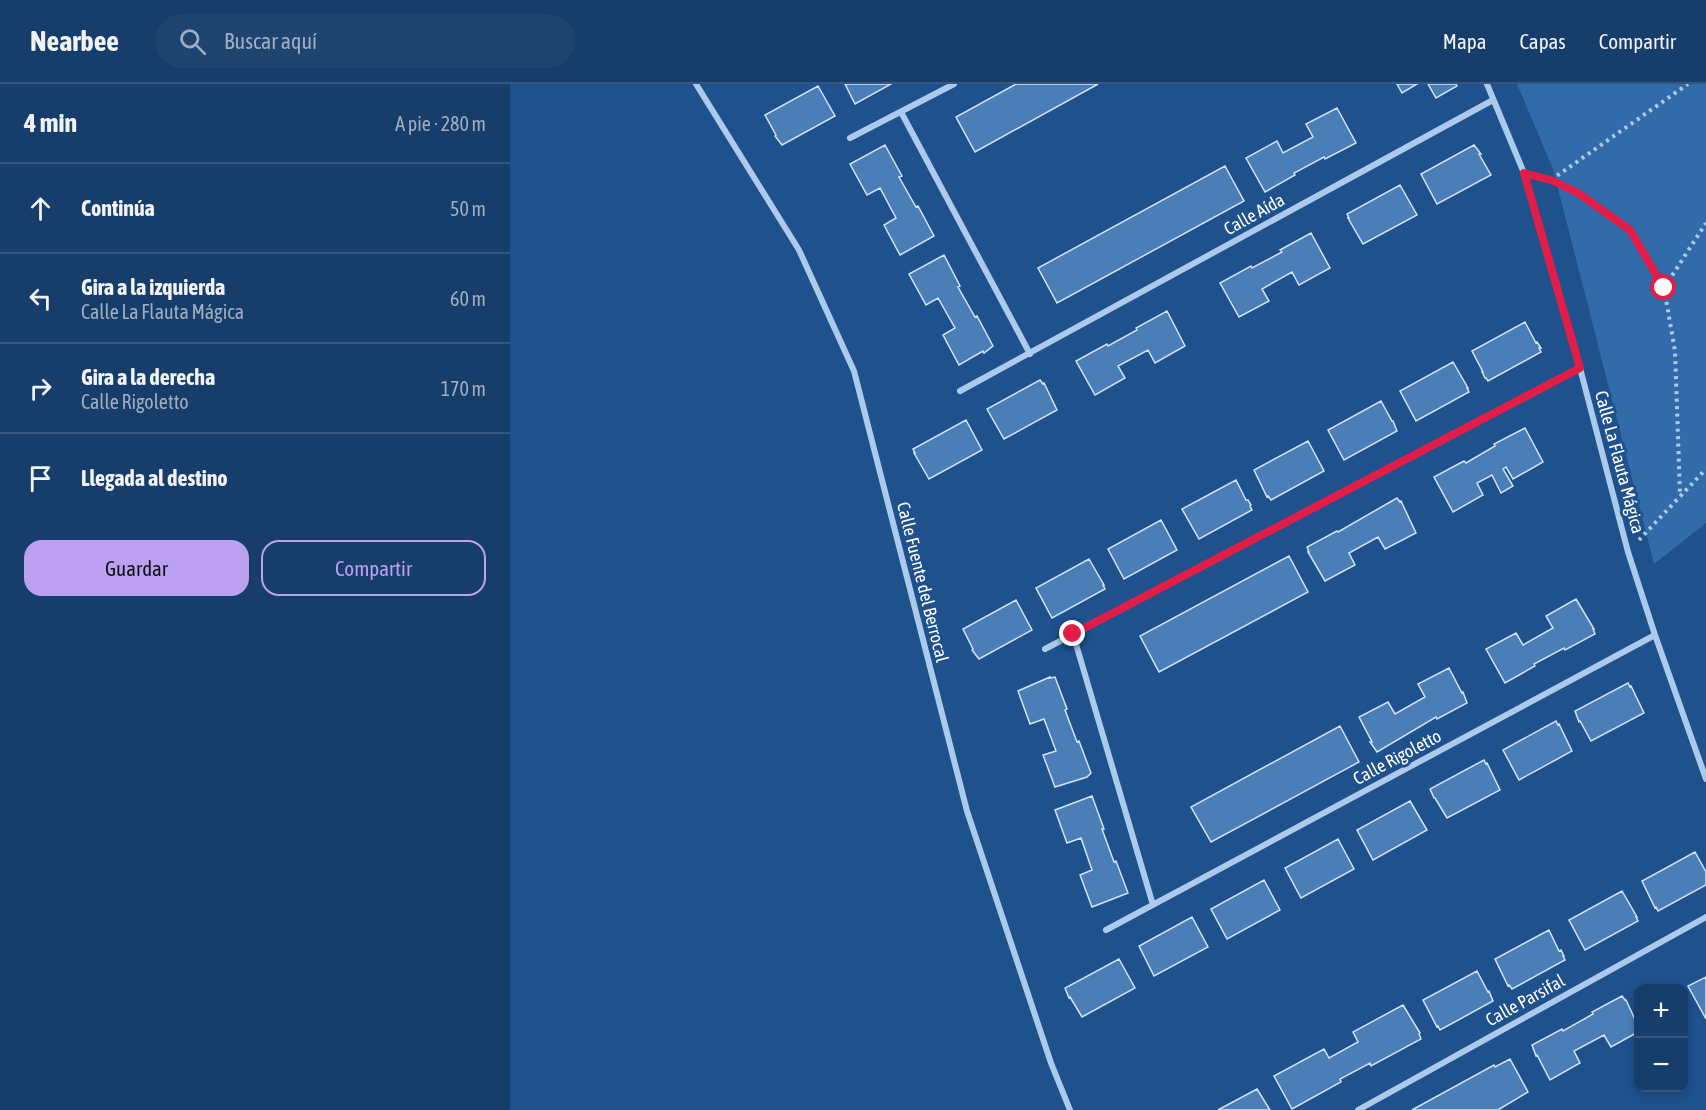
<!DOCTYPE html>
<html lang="es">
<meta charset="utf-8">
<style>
:root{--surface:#173d6a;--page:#204470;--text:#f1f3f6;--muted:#9eaec1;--line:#36567e;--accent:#bca0f2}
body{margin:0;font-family:"Asap Condensed",sans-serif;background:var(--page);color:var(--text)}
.controls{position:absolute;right:18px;bottom:18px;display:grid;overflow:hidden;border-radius:12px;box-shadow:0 3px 9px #0003}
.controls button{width:54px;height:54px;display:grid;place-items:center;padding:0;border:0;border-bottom:2px solid var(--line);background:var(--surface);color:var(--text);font:30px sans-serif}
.stop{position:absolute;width:18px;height:18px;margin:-14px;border:4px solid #e11d48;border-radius:50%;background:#fff}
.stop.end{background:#e11d48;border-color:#fff;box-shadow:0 2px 6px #0008}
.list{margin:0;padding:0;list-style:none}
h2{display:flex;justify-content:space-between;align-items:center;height:78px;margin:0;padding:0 24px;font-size:26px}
h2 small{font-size:20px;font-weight:400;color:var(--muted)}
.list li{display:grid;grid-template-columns:39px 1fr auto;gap:18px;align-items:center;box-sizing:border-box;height:90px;padding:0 24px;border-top:2px solid var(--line)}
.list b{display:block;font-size:22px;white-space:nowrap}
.list p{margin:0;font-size:20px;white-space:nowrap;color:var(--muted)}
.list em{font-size:20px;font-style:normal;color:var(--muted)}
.actions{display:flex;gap:12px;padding:18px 24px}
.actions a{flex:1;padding:14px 0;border:2px solid var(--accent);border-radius:18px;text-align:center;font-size:21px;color:var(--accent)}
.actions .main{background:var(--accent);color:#111}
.icon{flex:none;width:33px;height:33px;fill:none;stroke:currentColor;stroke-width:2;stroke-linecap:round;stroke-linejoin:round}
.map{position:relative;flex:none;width:1196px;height:1026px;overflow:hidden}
header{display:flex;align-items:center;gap:36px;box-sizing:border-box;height:84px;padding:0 30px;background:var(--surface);border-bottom:2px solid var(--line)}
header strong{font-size:28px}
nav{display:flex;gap:33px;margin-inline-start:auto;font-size:21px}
.search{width:420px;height:54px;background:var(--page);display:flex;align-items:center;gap:15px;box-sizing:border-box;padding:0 21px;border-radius:33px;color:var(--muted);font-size:22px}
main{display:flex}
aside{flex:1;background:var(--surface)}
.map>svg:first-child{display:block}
.green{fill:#326baa}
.building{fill:#4b7db6;stroke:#d1e4f9;stroke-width:1.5}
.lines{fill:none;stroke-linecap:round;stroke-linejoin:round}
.path{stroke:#accaec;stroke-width:4;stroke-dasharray:3 4.5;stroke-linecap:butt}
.minor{stroke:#accaec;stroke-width:6}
.route{stroke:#e11d48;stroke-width:8}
.labels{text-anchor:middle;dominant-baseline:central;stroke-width:6;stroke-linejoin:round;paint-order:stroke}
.street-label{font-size:18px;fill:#fff;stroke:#1f518d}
</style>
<header>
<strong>Nearbee</strong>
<div class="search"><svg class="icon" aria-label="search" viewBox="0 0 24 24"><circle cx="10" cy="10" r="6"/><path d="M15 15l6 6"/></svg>Buscar aquí</div>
<nav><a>Mapa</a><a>Capas</a><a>Compartir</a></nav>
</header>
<main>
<aside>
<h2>4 min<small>A pie · 280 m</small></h2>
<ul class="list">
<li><svg class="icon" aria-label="ahead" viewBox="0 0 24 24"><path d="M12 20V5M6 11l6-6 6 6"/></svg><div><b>Continúa</b></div><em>50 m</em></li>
<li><svg class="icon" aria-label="left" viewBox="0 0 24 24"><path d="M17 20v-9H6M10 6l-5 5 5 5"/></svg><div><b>Gira a la izquierda</b><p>Calle La Flauta Mágica</p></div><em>60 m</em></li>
<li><svg class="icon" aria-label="right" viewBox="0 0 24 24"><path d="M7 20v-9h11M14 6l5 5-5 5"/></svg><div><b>Gira a la derecha</b><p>Calle Rigoletto</p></div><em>170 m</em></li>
<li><svg class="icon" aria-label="arrive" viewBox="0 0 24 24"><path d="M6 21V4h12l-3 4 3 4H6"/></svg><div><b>Llegada al destino</b></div></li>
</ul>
<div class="actions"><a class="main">Guardar</a><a>Compartir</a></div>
</aside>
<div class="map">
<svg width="1196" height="1026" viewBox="0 0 1196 1026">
<rect width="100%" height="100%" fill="#1f518d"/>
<path class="green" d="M 1007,0 L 1196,0 L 1196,439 L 1144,480 L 1043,85 Z"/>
<path class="building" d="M 335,0 L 381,0 L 345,20 Z
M 506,0 L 588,0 L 465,68 L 446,33 Z
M 887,0 L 907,0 L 892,9 Z
M 918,0 L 946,0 L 947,2 L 926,14 Z
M 308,2 L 325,32 L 272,61 L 265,52 L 266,51 L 255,31 Z
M 827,24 L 846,59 L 815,75 L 814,73 L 784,89 L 785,91 L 755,108 L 736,74 L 767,57 L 773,69 L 803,53 L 796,40 Z
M 375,61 L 392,92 L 389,93 L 406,123 L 408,122 L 424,152 L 390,171 L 374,141 L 386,134 L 370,104 L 357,111 L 340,80 Z
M 964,61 L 971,70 L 969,70 L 981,91 L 927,120 L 911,90 Z
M 715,82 L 734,117 L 547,219 L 528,184 Z
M 890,101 L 907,131 L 853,160 L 838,134 L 839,134 L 837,130 Z
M 801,149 L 820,184 L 789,201 L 782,188 L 752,205 L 759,217 L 729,233 L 710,199 L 741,182 L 742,184 L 772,168 L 770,166 Z
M 434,171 L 450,202 L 448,203 L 465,233 L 467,232 L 483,262 L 474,269 L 473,267 L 449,281 L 433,251 L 445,244 L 428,214 L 416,221 L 399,190 Z
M 657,227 L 675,262 L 645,279 L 638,266 L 608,282 L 615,294 L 585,311 L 566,277 L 597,260 L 598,262 L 627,246 L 626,244 Z
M 1015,238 L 1026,259 L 1027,258 L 1031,264 L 1029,264 L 1031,268 L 978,297 L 976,294 L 975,294 L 972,288 L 973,288 L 962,267 Z
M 943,278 L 958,304 L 957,304 L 959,308 L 906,337 L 890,307 Z
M 530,296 L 533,300 L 534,299 L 547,326 L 494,355 L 477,325 Z
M 871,317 L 882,337 L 883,337 L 887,347 L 834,376 L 818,346 Z
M 456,336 L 472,366 L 419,395 L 404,369 L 405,369 L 403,365 Z
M 1015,344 L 1033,378 L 1003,395 L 996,383 L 993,385 L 1003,402 L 991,409 L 982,391 L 967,399 L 973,411 L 943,428 L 924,393 L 954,377 L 956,379 L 985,362 L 984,360 Z
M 798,357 L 814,387 L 761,416 L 758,412 L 757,413 L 744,386 Z
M 726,396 L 736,416 L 738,416 L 741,421 L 740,422 L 742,426 L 689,455 L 672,425 Z
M 887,414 L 890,418 L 891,417 L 906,449 L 875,465 L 868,453 L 839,469 L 845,481 L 815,497 L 798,468 L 799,468 L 797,463 L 827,447 L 828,448 Z
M 651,436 L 667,466 L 614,495 L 598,465 Z
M 779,472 L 798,508 L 649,588 L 630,552 Z
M 579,475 L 594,501 L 593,501 L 595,505 L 542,534 L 526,504 Z
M 1066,515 L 1084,545 L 1083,545 L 1085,550 L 1055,566 L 1054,564 L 1024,580 L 1025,582 L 995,599 L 976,565 L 1006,549 L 1013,561 L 1043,544 L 1036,532 Z
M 506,516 L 522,546 L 469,575 L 462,566 L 463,565 L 453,545 Z
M 939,584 L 952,609 L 953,608 L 957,619 L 927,635 L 926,633 L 867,668 L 860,658 L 862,658 L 849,633 L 878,618 L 885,630 L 915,613 L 908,600 Z
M 540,593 L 540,594 L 545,593 L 557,625 L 555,626 L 567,658 L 569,657 L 581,689 L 577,693 L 545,703 L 533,671 L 546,667 L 534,635 L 520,640 L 508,607 Z
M 1118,599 L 1120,603 L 1121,602 L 1134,629 L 1081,657 L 1070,637 L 1069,638 L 1065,627 Z
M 1046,637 L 1048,641 L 1049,640 L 1062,667 L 1009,696 L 993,666 Z
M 830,642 L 849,678 L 701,758 L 681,723 Z
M 974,676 L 976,680 L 977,679 L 990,706 L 937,734 L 925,714 L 924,714 L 920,705 Z
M 582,712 L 594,745 L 592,745 L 604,778 L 606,777 L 618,809 L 582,823 L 570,791 L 582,786 L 571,754 L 557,759 L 545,726 Z
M 900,717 L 917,746 L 863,776 L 847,746 Z
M 828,755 L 844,785 L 791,814 L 775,784 Z
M 1185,768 L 1196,788 L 1196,801 L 1148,827 L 1146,823 L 1145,824 L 1132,797 Z
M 754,796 L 770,826 L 717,855 L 701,825 Z
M 1112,807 L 1127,833 L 1126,833 L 1128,837 L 1075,866 L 1059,836 Z
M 682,833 L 698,863 L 644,892 L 629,862 Z
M 1039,846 L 1049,867 L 1051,866 L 1054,872 L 1053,872 L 1055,876 L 1002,905 L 999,901 L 998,902 L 985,875 Z
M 609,875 L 625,904 L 572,933 L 560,913 L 559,914 L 555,904 Z
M 967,887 L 978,908 L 979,907 L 983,917 L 930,946 L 928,942 L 927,943 L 913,916 Z
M 1196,893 L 1196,935 L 1178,902 Z
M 1112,912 L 1115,916 L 1116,916 L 1128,942 L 1128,948 L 1101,963 L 1094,951 L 1064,967 L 1070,979 L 1040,996 L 1027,971 L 1026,972 L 1022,961 L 1052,945 L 1053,947 L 1083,930 L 1082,928 Z
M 893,921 L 910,949 L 909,950 L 911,955 L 861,982 L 860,979 L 830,995 L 831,998 L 782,1025 L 764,992 L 814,965 L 819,974 L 848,958 L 843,948 Z
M 1000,975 L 1018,1008 L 988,1026 L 902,1026 L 984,981 L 985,983 Z
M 747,1005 L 760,1026 L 708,1026 Z"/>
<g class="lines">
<path class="path" d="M 1029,93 L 1041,96 L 1068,109 L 1120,146 L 1154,204 L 1165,267 L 1170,410
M 1041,96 L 1178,0
M 1154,204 L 1196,139
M 1129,456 L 1196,385"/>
<path class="minor" d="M 186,0 L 289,166 L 344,287 L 457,727 L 541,979 L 560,1026
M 977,0 L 1014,89 L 1070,284 L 1118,468 L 1145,551 L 1196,695
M 391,28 L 520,270
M 340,54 L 444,0
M 450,307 L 983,16
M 563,550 L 643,821
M 535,565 L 1070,284
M 596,846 L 1145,551
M 848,1026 L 1196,833"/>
</g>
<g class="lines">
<path class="route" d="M 563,550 L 1070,284 L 1014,89 L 1041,96 L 1068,109 L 1120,146 L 1154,204"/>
</g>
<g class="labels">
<g class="street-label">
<text transform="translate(744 130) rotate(-29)">Calle Aída</text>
<text transform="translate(1110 378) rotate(75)">Calle La Flauta Mágica</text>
<text transform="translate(413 498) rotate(76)">Calle Fuente del Berrocal</text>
<text transform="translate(887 673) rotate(-28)">Calle Rigoletto</text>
<text transform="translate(1015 916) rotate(-29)">Calle Parsifal</text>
</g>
</g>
</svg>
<div class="controls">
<button>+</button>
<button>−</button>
</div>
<div class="stop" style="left:1154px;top:204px"></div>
<div class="stop end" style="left:563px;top:550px"></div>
</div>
</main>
